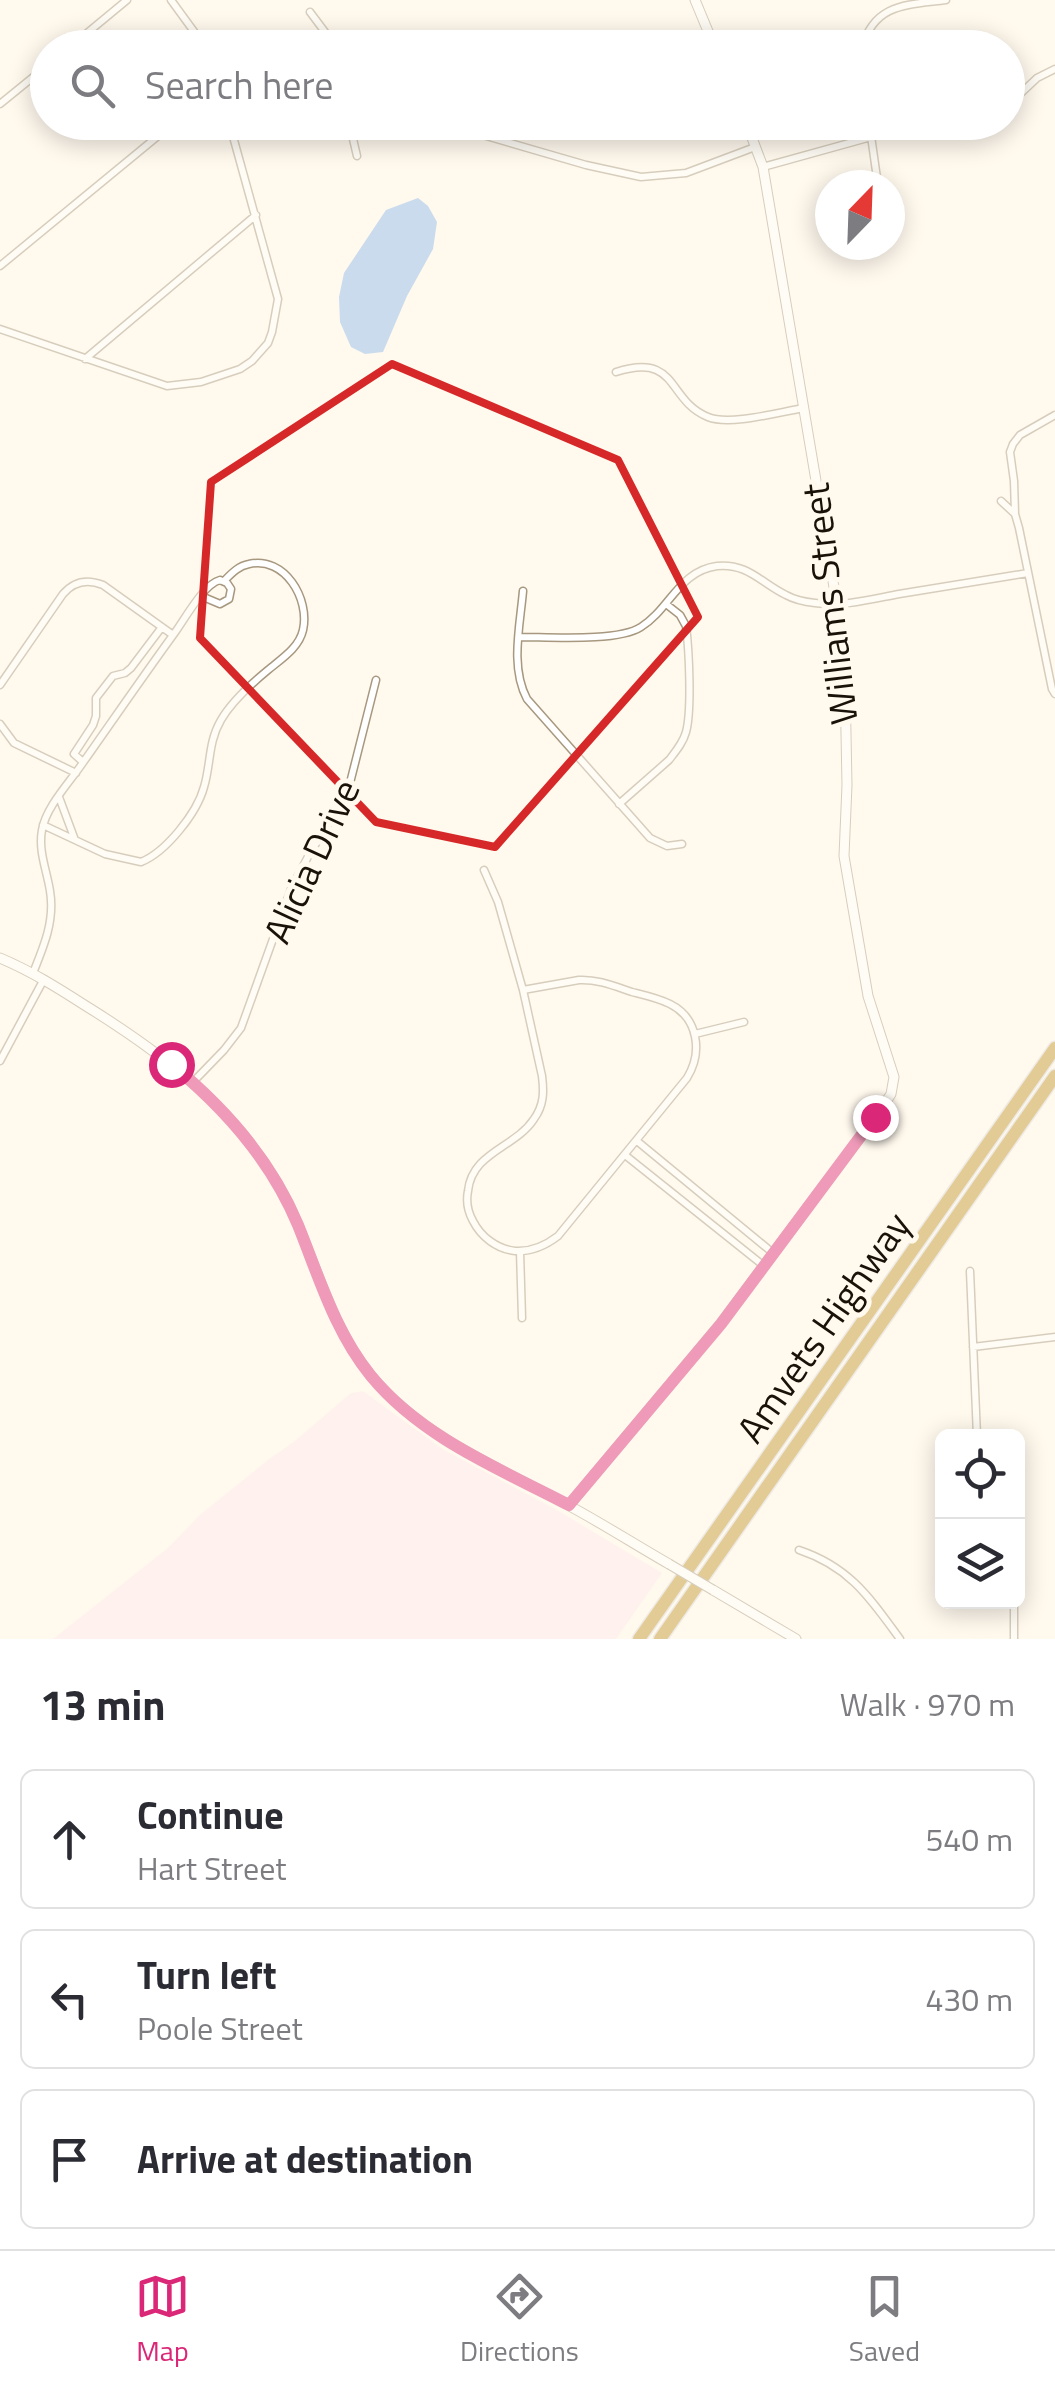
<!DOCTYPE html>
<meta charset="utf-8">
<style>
:root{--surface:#fff;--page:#f7f7f7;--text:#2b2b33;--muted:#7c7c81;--line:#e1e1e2;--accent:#db2777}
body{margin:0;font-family:"Titillium Web",sans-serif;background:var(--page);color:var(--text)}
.controls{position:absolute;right:30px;bottom:30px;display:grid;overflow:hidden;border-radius:15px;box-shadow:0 5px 25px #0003}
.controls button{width:90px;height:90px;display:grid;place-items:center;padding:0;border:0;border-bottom:2px solid var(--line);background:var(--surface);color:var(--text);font:50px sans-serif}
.compass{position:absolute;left:815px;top:170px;width:90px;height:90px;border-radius:50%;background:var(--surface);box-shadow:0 5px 25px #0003;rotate:23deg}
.stop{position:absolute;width:30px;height:30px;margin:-22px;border:8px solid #db2777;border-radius:50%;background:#fff}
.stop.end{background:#db2777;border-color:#fff;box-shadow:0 2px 10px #0008}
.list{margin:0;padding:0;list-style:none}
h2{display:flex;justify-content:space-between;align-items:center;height:130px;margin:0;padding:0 40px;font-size:42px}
h2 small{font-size:32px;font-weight:400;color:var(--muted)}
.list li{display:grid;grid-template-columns:65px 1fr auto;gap:30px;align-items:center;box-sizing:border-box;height:140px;margin:0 20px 20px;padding:0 20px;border:2px solid var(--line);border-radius:15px}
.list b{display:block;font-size:38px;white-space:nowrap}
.list p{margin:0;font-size:32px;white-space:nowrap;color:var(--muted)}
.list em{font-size:32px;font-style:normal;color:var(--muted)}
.icon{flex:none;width:55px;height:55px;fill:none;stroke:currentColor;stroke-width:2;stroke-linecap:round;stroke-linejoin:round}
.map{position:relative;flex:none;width:1055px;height:1639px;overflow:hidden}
.search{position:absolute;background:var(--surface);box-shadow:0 5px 25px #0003;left:30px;right:30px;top:30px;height:110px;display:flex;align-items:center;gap:25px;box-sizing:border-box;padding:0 35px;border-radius:55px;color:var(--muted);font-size:38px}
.sheet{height:610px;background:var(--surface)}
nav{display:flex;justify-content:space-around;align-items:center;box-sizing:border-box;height:140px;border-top:2px solid var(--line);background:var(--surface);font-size:28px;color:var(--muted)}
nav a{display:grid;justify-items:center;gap:5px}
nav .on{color:var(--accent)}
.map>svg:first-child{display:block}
.education{fill:#ffe9ed}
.water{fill:#88b6eb}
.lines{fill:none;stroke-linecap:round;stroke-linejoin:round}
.minor-casing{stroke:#a7987f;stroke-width:9}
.tertiary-casing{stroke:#a7987f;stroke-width:11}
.motorway-casing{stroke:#dad9d8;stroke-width:15}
.minor{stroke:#fff;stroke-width:6}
.tertiary{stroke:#fff;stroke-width:9}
.motorway{stroke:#c2932a;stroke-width:12}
.tertiary-bridge-casing{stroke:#a7987f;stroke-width:11;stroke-linecap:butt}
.tertiary-bridge{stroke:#fff;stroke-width:9}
.route{stroke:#db2777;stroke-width:12}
.marked{fill:none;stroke:#d62828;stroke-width:8;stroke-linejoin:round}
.labels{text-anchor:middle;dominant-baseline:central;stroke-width:10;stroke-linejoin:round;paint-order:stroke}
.street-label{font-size:38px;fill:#181209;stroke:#fff9ee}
</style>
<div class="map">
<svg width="1055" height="1639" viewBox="0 0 1055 1639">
<rect width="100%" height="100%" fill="#fff9ee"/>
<path class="education" d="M 363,1391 L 444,1450 L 555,1509 L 662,1573 L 616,1639 L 53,1639 L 168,1548 L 200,1515 L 268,1460 L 295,1441 L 351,1393 Z"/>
<path class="water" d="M 418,198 L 428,206 L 437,222 L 433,249 L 407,296 L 383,352 L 365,354 L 351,347 L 340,322 L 339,297 L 344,273 L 386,210 Z"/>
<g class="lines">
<defs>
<path id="minor" d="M 171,0 L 206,48
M 310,12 L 325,32 L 330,48
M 69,48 L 127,0
M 862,48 C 874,3 907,5 946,0
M 1019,95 L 1037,78 L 1055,69
M 0,104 L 48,65
M 349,122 L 357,156
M 438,122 L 586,165 L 641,177 L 686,173 L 755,147
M 869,122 L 878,185
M 763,167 L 871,137
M 890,219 L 894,227
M 0,266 L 175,122
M 0,329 L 167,386 L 201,382 L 240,369 L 252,361 L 268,343 L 272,332 L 278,299 L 229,122
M 85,359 L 256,215
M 616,372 C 679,352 666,400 708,417 C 730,426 779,412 804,408
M 1001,501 L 1015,514 L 1019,528 L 1052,689 L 1055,694
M 1015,513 L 1014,481 L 1010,452 L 1013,444 L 1020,435 L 1055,415
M 523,591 C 520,626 510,667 527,699 L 650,838 L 667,846 L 682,844
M 520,637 C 549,637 618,642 641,627 C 670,609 679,571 717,566 C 748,563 761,583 786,595 C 795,600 805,602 815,603 C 843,607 872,599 899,594 C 942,587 985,580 1028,573
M 0,685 L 63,594 C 74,581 88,579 103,585 L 173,635
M 0,724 L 14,743 L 76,773
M 83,762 L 74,754 L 93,725 L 96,716 L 96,698 L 113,676 L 125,673 L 131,668 L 162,627
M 59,797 L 75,840
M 619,804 L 669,760 C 676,751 683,743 686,732 C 692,710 689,650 686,626 L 680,615 L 666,604
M 43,825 L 105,854 L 141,862 C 166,852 197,813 204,787 C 211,764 208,742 221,720 C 232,701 251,684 268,670 C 281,659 299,648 303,630 C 310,599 285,556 249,564 C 238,566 231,574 224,581
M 484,870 L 498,902 L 523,990
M 33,973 C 44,946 55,920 50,891 C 47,871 38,851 42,830 C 46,807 69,783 82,764 C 113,720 144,675 176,631 C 186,617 204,584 220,580 L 227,583 L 231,589 L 229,599 L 220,604 L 201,596
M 579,980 C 597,979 614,986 632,992 C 644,995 658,998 670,1004 C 698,1018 703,1052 687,1078 L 558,1236 C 545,1246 531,1252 515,1251 C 497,1249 481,1237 473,1221 C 468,1212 466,1201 468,1191 C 472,1152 515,1148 534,1119 C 544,1105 544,1092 542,1076 L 523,990 Z
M 695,1034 L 744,1022
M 0,1061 L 44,979
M 193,1082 L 224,1050 L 241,1028 L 291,889 L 311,851 L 334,816 L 350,783 L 376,680
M 637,1141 L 773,1253
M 625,1155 L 764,1266
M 520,1251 L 522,1318
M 970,1271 L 977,1436
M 973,1347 L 1055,1337
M 799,1550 C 850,1567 870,1598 900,1639
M 1014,1602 L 1014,1639"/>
<path id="tertiary" d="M 695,0 L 715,48
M 0,958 C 31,971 58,988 86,1006 C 170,1058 249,1119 292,1211 C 319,1271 334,1336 380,1386 C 430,1440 500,1468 564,1503 C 600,1522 634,1544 669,1564
M 569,1505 L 721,1323 L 882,1108 L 891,1094 L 894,1077 L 868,996 L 844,856 L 847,785 L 845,682 L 837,605 L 763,167 L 746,122
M 713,1590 L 796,1639"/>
<path id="motorway" d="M 639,1639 L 1055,1048
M 660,1639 L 1055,1076"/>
</defs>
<use href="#minor" class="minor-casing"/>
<use href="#tertiary" class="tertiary-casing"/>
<use href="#motorway" class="motorway-casing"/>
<use href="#minor" class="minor"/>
<use href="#tertiary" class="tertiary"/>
<use href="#motorway" class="motorway"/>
<defs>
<path id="tertiary-bridge" d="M 669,1564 L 713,1590"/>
</defs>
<use href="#tertiary-bridge" class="tertiary-bridge-casing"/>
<use href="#tertiary-bridge" class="tertiary-bridge"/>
</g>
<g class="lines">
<path class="route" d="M 171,1064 C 225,1108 271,1160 298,1225 C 319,1277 335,1332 371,1376 C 422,1438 500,1469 569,1505 L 721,1324 L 875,1117"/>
</g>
<path d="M0 0H1055V1639H0ZM 392,364 L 618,460 L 698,617 L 495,847 L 376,822 L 200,638 L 211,482 Z" fill="#fff9ee" fill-opacity=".55" fill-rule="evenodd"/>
<path class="marked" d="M 392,364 L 618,460 L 698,617 L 495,847 L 376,822 L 200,638 L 211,482 Z"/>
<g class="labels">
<g class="street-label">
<text transform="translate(829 604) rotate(-97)">Williams Street</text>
<text transform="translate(311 861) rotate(-65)">Alicia Drive</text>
<text transform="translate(823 1327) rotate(-55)">Amvets Highway</text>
</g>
</g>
</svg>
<div class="controls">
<button><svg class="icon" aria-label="locate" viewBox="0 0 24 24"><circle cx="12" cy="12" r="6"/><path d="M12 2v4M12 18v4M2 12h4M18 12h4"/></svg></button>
<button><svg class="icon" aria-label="layers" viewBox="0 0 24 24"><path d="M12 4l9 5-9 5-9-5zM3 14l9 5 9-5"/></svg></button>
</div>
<svg class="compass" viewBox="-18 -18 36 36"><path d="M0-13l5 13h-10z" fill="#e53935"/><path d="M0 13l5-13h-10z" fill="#7c7c81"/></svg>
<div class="stop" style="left:171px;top:1064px"></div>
<div class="stop end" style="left:875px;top:1117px"></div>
<div class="search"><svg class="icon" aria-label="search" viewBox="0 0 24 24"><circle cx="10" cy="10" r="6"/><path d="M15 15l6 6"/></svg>Search here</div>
</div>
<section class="sheet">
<h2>13 min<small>Walk · 970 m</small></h2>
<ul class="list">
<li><svg class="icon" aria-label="ahead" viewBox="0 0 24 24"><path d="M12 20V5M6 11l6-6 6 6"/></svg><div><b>Continue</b><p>Hart Street</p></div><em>540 m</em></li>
<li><svg class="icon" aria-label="left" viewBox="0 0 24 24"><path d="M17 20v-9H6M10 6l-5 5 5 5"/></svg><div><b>Turn left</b><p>Poole Street</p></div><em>430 m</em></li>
<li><svg class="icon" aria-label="arrive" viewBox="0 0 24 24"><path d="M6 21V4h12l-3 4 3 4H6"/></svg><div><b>Arrive at destination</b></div></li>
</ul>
</section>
<nav>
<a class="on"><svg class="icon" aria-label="map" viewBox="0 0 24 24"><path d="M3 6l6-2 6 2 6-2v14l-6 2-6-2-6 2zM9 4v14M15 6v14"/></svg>Map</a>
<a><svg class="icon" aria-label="directions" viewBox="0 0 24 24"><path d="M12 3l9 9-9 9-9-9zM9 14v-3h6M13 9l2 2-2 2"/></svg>Directions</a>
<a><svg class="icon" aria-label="saved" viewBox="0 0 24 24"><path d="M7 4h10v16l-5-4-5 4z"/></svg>Saved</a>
</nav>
